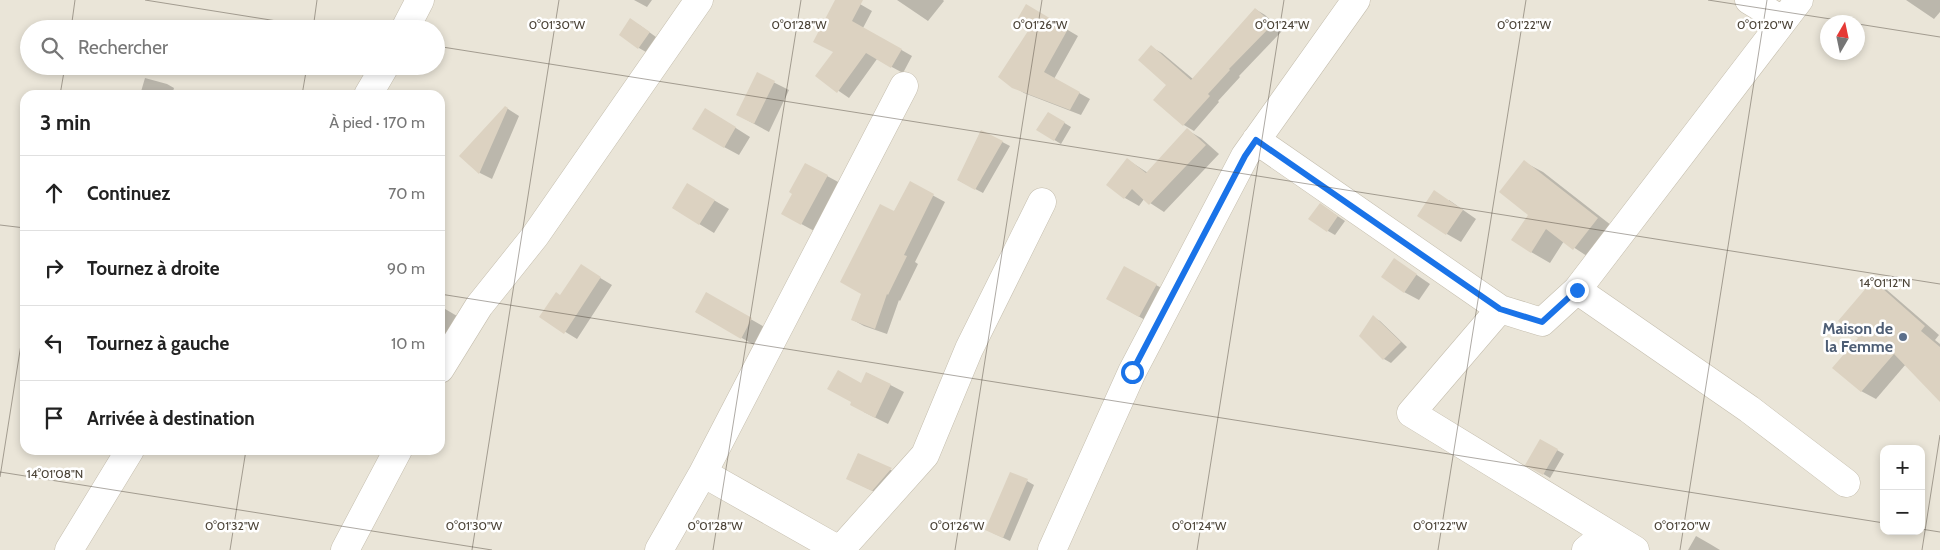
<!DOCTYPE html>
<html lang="fr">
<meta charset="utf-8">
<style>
:root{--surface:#fff;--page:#f6f6f6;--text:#222;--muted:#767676;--line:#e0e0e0}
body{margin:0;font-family:Cabin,sans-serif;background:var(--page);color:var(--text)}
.controls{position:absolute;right:15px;bottom:15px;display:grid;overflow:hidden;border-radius:10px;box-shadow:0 2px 8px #0003}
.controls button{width:45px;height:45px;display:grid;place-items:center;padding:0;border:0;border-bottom:1px solid var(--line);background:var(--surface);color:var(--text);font:25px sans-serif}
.compass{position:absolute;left:1820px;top:15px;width:45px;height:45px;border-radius:50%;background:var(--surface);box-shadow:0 2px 8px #0003;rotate:9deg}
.stop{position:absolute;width:15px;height:15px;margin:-11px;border:4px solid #1a73e8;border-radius:50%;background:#fff}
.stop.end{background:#1a73e8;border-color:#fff;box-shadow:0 1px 5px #0008}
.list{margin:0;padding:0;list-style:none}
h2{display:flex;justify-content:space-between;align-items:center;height:65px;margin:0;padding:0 20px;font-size:21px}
h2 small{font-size:16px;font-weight:400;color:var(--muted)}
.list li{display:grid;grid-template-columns:32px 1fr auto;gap:15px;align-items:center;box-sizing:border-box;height:75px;padding:0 20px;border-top:1px solid var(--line)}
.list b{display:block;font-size:19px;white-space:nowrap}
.list em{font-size:16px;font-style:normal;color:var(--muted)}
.icon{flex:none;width:28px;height:28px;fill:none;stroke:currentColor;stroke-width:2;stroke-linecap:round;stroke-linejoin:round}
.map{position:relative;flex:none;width:1940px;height:550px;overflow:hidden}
.search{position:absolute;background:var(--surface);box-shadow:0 2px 8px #0003;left:20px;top:20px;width:425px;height:55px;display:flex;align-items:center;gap:12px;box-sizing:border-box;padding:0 18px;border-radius:28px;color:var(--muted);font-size:19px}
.panel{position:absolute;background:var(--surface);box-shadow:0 2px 8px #0003;left:20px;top:90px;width:425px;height:365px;border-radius:15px}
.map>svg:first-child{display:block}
.residential{fill:#eae5d8;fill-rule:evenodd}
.shadow{fill:#0003}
.building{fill:#dcd2c1}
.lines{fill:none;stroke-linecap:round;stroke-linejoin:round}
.minor-casing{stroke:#c5beae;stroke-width:29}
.minor{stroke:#fff;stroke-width:28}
.route{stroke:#1a73e8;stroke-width:6}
.ticks{fill:none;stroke:#4b4337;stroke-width:1;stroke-opacity:0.45}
.service-dot{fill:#5c6f8a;stroke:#fff;stroke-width:2}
.labels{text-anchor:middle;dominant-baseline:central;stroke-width:5;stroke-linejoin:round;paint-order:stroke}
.service-label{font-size:16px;font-weight:bold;fill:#4e5e75;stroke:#fff;text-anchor:end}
.ticks-label{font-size:12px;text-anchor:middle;fill:#4b4337;stroke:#fff;stroke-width:5;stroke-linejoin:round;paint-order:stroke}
</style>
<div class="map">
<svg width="1940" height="550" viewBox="0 0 1940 550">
<rect width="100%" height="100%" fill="#f6f3ea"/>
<path class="residential" d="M 0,0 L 1940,0 L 1940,550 L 0,550 ZM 1828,22 L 1858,22 L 1858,52 L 1828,52 ZM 29,29 L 436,29 L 436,66 L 29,66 ZM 25,95 L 440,95 L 440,450 L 25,450 ZM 1884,449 L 1921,449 L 1921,531 L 1884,531 Z"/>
<path class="shadow" d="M 634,0 L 652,0 L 647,7 Z
M 836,0 L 853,0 L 872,11 L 863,28 L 912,56 L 903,73 L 877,59 L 849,98 L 817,76 L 835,52 Z
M 897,0 L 943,0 L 944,1 L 928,21 Z
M 1906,0 L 1940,0 L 1940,12 L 1934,19 Z
M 1027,6 L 1078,36 L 1054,79 L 1090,99 L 1081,115 L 1024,93 L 1013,86 L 1030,30 Z
M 1255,9 L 1265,15 L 1282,31 L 1239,76 L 1240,77 L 1218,101 L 1219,102 L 1194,131 L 1184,125 L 1155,100 L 1168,85 L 1151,47 L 1162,53 L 1193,79 Z
M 638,24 L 656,37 L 646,52 L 639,48 Z
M 52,66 L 72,66 L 70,75 Z
M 757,74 L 789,90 L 769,132 L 738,115 Z
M 145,78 L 167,84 L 174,88 L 172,95 L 140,95 Z
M 505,107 L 519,116 L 492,179 L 480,173 L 461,156 Z
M 1048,113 L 1071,127 L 1061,144 L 1038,130 Z
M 720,118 L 750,137 L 739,155 L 724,147 Z
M 1187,130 L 1201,138 L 1219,154 L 1164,212 L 1144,199 L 1139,206 L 1125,198 L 1128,160 L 1148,173 Z
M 981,131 L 1010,146 L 983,193 L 958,180 Z
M 1524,162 L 1543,172 L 1616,229 L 1593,260 L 1564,241 L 1550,263 L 1531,252 Z
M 827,176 L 842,184 L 816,232 L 783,214 Z
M 910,183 L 945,202 L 915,262 L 918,264 L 900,301 L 899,300 L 887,334 L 864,326 L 853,320 L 894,212 Z
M 688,185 L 729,209 L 714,233 L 673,208 Z
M 1449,200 L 1476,219 L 1461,242 L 1447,234 Z
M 1327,209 L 1345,221 L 1335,235 L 1328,231 Z
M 440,229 L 445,233 L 440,240 Z
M 1395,260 L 1430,284 L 1419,300 L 1404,292 Z
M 1124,268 L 1171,293 L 1154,325 L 1122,307 Z
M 592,273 L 612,285 L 577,339 L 541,317 L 561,296 Z
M 1873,282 L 1887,290 L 1939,335 L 1935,340 L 1940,344 L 1940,396 L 1906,364 L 1876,399 L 1861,391 L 1860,338 Z
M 707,294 L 766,328 L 756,346 L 696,312 Z
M 440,306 L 457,316 L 443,341 L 440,339 Z
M 1373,317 L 1380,321 L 1407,347 L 1391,363 L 1384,359 Z
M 867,373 L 904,392 L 888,424 L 864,412 L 861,385 Z
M 1541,441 L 1564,454 L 1550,478 L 1527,464 Z
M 858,454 L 905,477 L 887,498 L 848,479 Z
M 1027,481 L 1034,485 L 1010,541 L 993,533 Z
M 1696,536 L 1710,544 L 1720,550 L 1688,550 Z"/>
<path class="building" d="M 835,0 L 863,0 L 852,21 L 902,49 L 891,68 L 866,53 L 837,93 L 815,76 L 833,52 L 813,42 Z
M 1026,4 L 1068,29 L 1044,72 L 1080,92 L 1070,110 L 1012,88 L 998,77 L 1028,31 L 1015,23 Z
M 1255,8 L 1273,24 L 1229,69 L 1230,70 L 1208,94 L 1210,96 L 1183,126 L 1153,100 L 1166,85 L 1138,60 L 1151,45 L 1191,80 Z
M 630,18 L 650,32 L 638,49 L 619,35 Z
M 757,72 L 775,81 L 754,124 L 736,115 Z
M 505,106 L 508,108 L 479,174 L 459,156 Z
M 705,108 L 736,127 L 724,148 L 692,129 Z
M 1048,112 L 1065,122 L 1054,141 L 1036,130 Z
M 1187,128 L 1206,145 L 1149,205 L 1132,189 L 1124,199 L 1106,185 L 1127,158 L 1146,173 Z
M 981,130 L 1003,141 L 975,190 L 957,180 Z
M 1524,160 L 1598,218 L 1573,250 L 1546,229 L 1531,253 L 1511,240 L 1528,215 L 1499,192 Z
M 805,163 L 828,175 L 801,225 L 781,214 L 792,194 L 789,192 Z
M 910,181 L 934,194 L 904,255 L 907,256 L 888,295 L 887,294 L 875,329 L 851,320 L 861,294 L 840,282 L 880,204 L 894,211 Z
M 687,183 L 715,200 L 699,225 L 672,208 Z
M 1434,190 L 1463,210 L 1446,235 L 1417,216 Z
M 1320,203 L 1338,216 L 1327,232 L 1308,219 Z
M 1394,258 L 1417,274 L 1404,293 L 1381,277 Z
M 581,264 L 601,277 L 564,334 L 539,317 L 556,292 L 560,295 Z
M 1124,266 L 1157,284 L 1139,317 L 1106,299 Z
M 1873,280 L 1925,326 L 1921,331 L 1940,347 L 1940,402 L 1894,354 L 1861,392 L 1832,368 L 1858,338 L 1838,321 Z
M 706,292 L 752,318 L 741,339 L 695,312 Z
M 1373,315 L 1401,342 L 1383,360 L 1359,336 Z
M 838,370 L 861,383 L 866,372 L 891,384 L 875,418 L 850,405 L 851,402 L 827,389 Z
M 1540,439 L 1558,449 L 1543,475 L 1525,465 Z
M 858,453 L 892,468 L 872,491 L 846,479 Z
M 1010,472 L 1028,479 L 1003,538 L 985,530 Z"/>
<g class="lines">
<defs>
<path id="minor" d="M 1749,0 L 1782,20
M 405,29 L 420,0
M 368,95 L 385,66
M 1256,140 L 1500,309 L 1542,322 L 1577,290 L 1799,0
M 1577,290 L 1749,409 L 1846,483
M 1500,309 L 1411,413 L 1635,550
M 440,369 L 479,306 L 535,236 L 699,0
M 703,473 L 839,550
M 69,550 L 130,450
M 345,550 L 398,450
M 659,550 L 703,473 L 904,86
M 840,550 L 925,455 L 969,349 L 1042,202
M 1052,550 L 1132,372 L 1245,156 L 1356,0
M 1586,550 L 1607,533"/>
</defs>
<use href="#minor" class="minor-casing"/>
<use href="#minor" class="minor"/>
</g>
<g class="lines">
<path class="route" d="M 1132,372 L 1245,156 L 1256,140 L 1500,309 L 1542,322 L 1577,290"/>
</g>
<path class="ticks" d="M 145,0 L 327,29M 1708,0 L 1850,22M 1858,24 L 1940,37M 71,29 L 75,0M 313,29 L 317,0M 436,46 L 1940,284M 60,95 L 65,66M 302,95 L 307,66M 0,225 L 25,228M 440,294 L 1884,523M 0,472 L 492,550M 0,477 L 25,319M 1921,529 L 1940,532M 230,550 L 246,450M 472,550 L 559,0M 713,550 L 801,0M 955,550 L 1042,0M 1197,550 L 1284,0M 1438,550 L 1526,0M 1680,550 L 1767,0M 1922,550 L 1940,435"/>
<circle class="service-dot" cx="1903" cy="337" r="5"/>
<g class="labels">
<g class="service-label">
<text x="1893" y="328">Maison de<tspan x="1893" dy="18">la Femme</tspan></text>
</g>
</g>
<g class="ticks-label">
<text x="557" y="29">0°01'30"W</text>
<text x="799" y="29">0°01'28"W</text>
<text x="1040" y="29">0°01'26"W</text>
<text x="1282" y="29">0°01'24"W</text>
<text x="1524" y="29">0°01'22"W</text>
<text x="1765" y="29">0°01'20"W</text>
<text x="1885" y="287">14°01'12"N</text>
<text x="55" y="478">14°01'08"N</text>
<text x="232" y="530">0°01'32"W</text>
<text x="474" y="530">0°01'30"W</text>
<text x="715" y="530">0°01'28"W</text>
<text x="957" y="530">0°01'26"W</text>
<text x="1199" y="530">0°01'24"W</text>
<text x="1440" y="530">0°01'22"W</text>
<text x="1682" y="530">0°01'20"W</text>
</g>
</svg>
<div class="controls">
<button>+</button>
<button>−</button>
</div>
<svg class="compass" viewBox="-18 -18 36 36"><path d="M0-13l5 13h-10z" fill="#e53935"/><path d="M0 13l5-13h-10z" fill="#767676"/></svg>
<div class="stop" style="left:1132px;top:372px"></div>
<div class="stop end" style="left:1577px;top:290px"></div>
<div class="search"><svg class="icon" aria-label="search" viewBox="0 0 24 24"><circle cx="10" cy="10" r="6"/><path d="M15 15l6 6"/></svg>Rechercher</div>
<section class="panel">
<h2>3 min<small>À pied · 170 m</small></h2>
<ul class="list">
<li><svg class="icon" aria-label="ahead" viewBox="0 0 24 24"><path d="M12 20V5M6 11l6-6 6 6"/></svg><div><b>Continuez</b></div><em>70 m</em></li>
<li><svg class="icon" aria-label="right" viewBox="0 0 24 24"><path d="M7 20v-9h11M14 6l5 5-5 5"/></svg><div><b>Tournez à droite</b></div><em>90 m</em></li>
<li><svg class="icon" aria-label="left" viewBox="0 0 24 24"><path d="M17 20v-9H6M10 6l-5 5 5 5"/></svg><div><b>Tournez à gauche</b></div><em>10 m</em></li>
<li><svg class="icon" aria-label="arrive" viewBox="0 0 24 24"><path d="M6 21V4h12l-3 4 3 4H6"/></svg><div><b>Arrivée à destination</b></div></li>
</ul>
</section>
</div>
